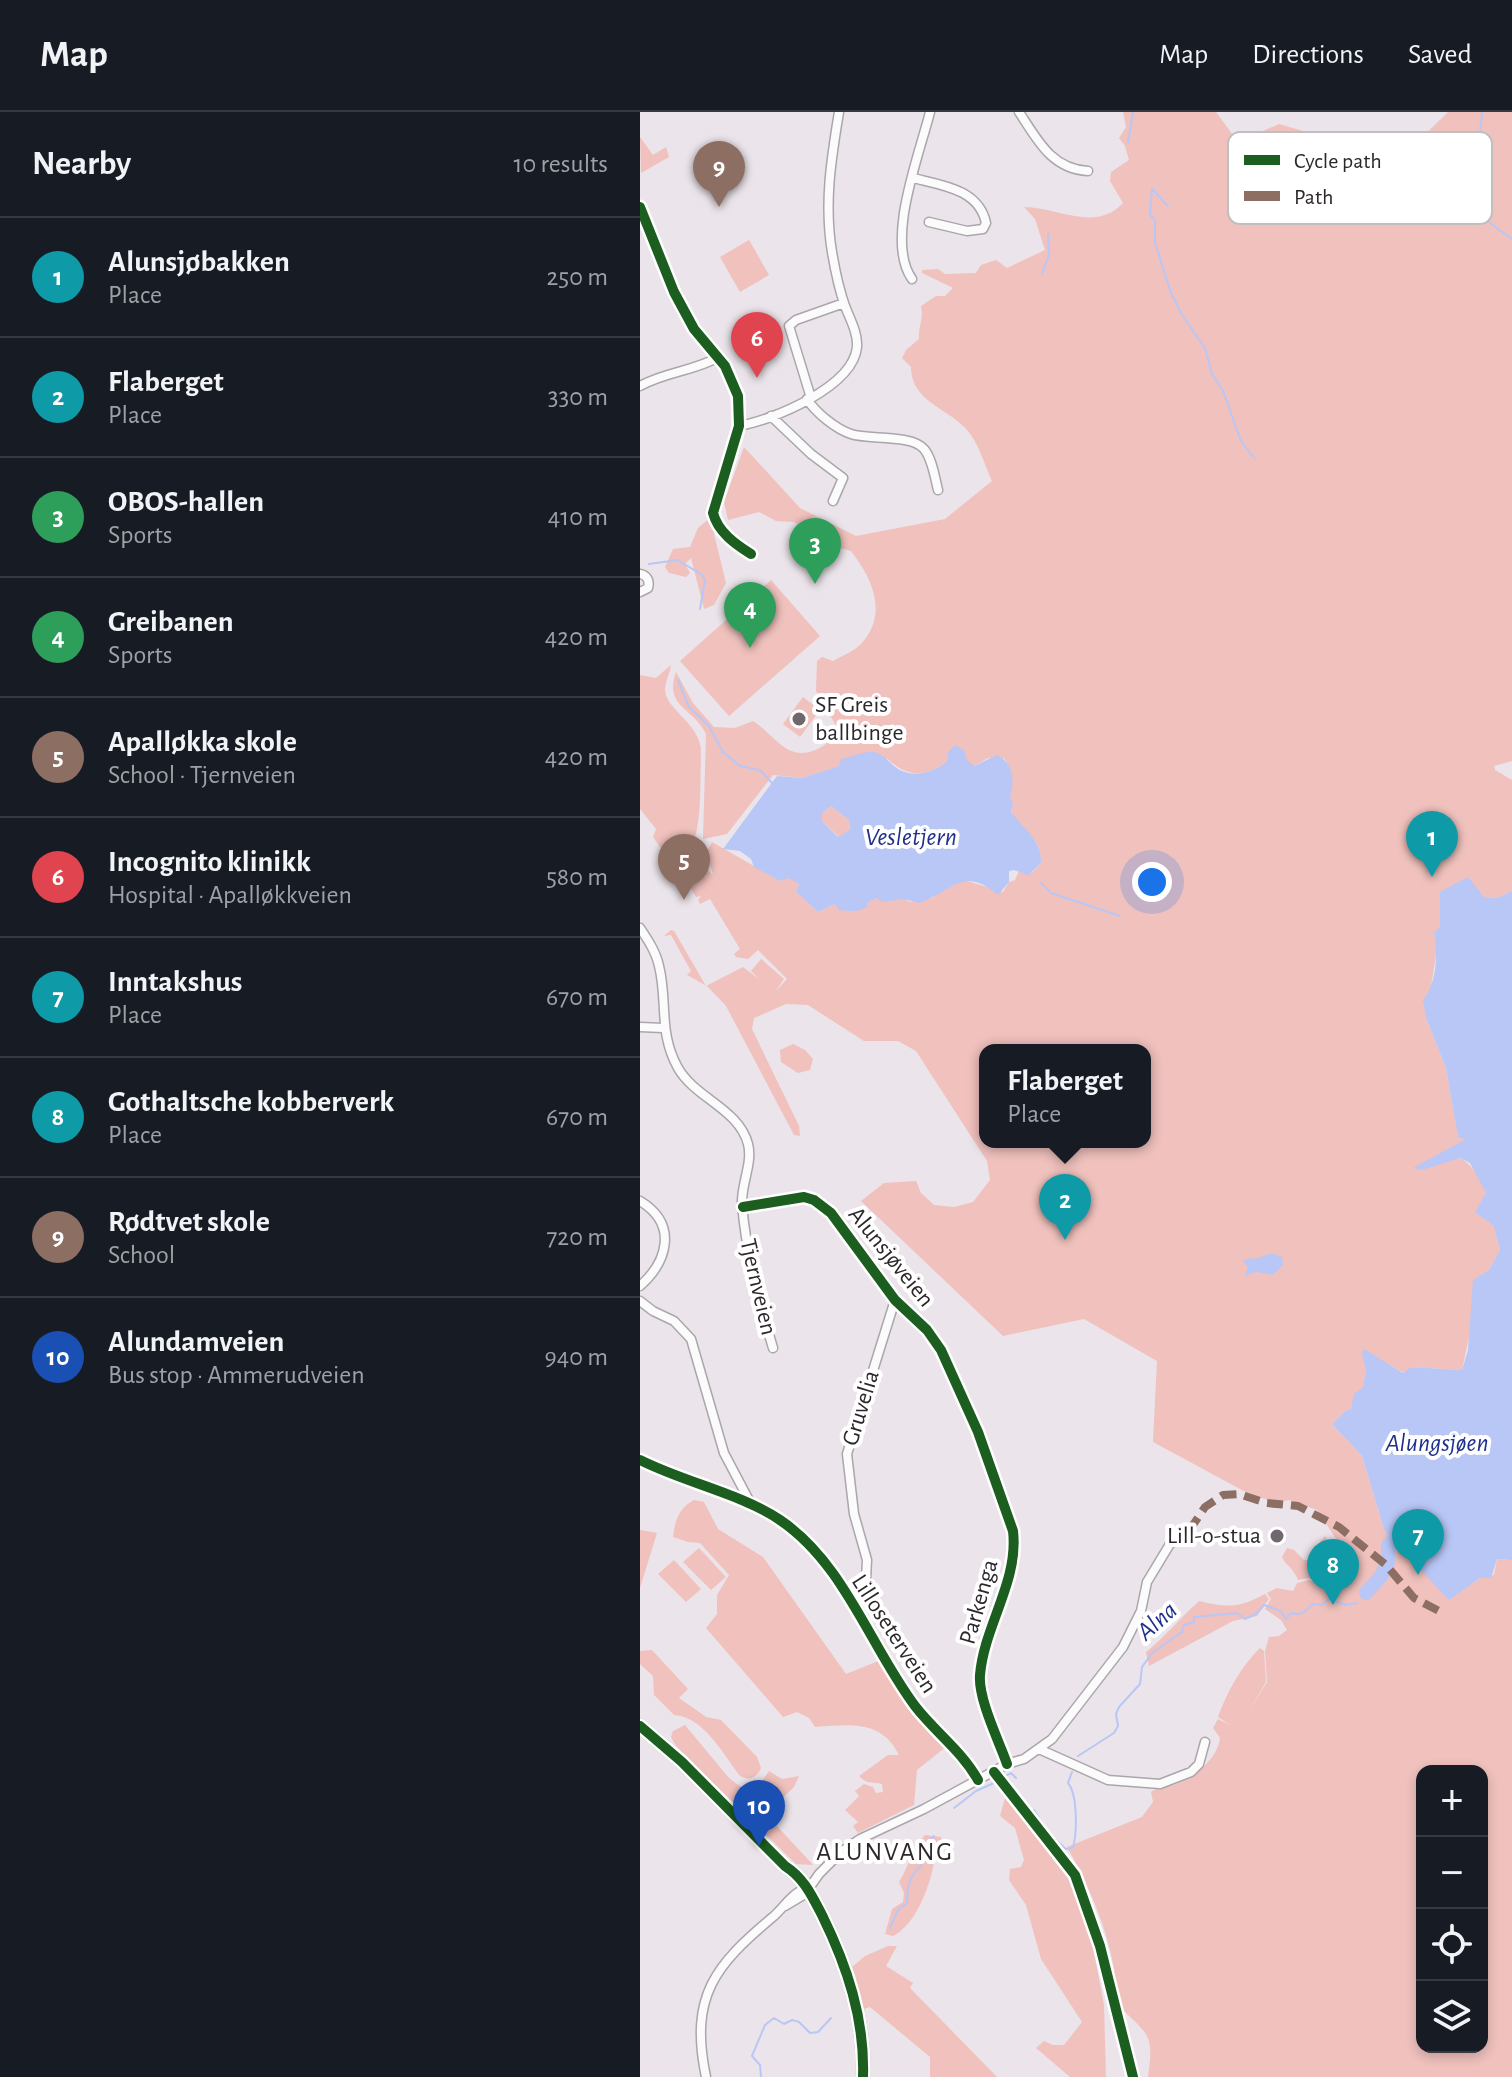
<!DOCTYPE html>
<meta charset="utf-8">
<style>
:root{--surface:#171b24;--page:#242831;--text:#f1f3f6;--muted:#9ea1a6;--line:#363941;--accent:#6f696e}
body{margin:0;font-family:"Alegreya Sans",sans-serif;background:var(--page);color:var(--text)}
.controls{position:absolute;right:24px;bottom:24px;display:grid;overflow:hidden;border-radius:16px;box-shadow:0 4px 12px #0003}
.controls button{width:72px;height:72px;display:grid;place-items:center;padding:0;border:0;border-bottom:2px solid var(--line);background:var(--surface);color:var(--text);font:40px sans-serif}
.you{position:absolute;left:512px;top:770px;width:28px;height:28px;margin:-20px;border:6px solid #fff;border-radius:50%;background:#1a73e8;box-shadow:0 0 0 12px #1a73e833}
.badge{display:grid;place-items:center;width:52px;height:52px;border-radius:50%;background:var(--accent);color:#fff;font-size:26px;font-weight:700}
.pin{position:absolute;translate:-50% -66px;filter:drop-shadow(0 2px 4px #0008)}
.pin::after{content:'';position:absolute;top:42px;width:28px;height:24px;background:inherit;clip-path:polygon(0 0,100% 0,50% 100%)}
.popup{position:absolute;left:339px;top:932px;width:172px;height:104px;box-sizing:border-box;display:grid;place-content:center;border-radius:16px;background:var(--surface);filter:drop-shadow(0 2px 6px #0005);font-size:26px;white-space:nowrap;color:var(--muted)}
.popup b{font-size:30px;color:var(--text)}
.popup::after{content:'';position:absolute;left:50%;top:100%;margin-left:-16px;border:16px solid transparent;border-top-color:var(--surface)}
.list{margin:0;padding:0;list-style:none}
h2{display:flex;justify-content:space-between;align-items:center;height:104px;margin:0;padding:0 32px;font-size:34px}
h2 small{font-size:26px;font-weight:400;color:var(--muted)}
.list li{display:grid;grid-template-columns:52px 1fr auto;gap:24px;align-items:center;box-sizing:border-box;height:120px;padding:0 32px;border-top:2px solid var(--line)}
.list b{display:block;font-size:30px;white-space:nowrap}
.list p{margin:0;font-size:26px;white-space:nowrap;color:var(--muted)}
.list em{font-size:26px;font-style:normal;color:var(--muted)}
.icon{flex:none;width:44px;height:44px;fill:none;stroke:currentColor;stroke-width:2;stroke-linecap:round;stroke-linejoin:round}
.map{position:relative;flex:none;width:872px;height:1965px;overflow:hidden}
header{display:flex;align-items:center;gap:48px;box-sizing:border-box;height:112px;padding:0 40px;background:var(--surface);border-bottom:2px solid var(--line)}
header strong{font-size:38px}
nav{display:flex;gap:44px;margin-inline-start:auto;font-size:28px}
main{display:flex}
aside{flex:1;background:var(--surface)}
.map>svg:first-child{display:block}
.green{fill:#f0c1bd;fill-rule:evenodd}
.water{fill:#b9c7f6;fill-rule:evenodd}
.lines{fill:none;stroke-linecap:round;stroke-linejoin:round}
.stream{stroke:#b9c7f6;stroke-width:2}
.river{stroke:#b9c7f6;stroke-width:14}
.street-casing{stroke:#aba6ab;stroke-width:11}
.secondary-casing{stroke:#aba6ab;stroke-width:15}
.street{stroke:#fcfbfc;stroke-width:8}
.secondary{stroke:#fcfbfc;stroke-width:12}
.quiet{stroke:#8d6e63;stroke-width:8;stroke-dasharray:16 8;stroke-linecap:butt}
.cycleway-casing{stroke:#fff;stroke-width:15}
.cycleway{stroke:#1b5e20;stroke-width:10}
.poi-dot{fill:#6f696e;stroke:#fff;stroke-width:3}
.labels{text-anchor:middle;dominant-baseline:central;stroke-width:8;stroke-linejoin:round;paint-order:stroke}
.poi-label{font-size:24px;fill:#2c272b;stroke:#fff;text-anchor:start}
.street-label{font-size:24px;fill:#2c272b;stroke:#fff}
.water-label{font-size:26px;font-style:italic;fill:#20308a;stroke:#fff}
.neighbourhood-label{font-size:26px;letter-spacing:2px;fill:#2c272b;stroke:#fff}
.key{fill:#fff;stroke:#c0bebf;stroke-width:2}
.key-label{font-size:22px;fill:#2c272b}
</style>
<header>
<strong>Map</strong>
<nav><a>Map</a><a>Directions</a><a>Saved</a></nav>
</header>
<main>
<aside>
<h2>Nearby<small>10 results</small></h2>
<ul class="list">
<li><span class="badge" style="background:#0f9aa8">1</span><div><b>Alunsjøbakken</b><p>Place</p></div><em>250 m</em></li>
<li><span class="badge" style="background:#0f9aa8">2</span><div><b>Flaberget</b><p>Place</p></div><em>330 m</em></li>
<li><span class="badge" style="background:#2e9e5b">3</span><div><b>OBOS-hallen</b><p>Sports</p></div><em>410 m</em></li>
<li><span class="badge" style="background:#2e9e5b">4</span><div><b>Greibanen</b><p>Sports</p></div><em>420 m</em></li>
<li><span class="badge" style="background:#8d6e63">5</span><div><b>Apalløkka skole</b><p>School · Tjernveien</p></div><em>420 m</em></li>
<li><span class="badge" style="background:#e0444e">6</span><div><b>Incognito klinikk</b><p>Hospital · Apalløkkveien</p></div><em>580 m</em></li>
<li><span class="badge" style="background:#0f9aa8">7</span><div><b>Inntakshus</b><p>Place</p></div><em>670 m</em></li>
<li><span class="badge" style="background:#0f9aa8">8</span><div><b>Gothaltsche kobberverk</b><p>Place</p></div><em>670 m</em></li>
<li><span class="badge" style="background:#8d6e63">9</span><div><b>Rødtvet skole</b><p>School</p></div><em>720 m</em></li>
<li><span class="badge" style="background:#1a4fb4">10</span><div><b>Alundamveien</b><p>Bus stop · Ammerudveien</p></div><em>940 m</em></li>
</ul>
</aside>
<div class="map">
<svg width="872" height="1965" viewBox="0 0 872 1965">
<rect width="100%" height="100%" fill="#ebe4ea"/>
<path class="green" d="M 483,0 L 576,0 L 598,30 L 639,12 L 760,47 L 808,0 L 872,0 L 872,649 L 854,654 L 855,658 L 872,668 L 872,779 L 857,786 L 844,785 L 833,773 L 800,781 L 800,816 L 794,821 L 797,837 L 786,906 L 806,956 L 818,1024 L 828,1027 L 774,1056 L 820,1046 C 848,1061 853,1109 860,1138 L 849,1158 L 831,1215 L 822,1258 L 771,1255 L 764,1261 L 729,1242 L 723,1275 L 711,1297 L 705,1299 L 692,1312 L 722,1344 L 745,1420 L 809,1487 L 840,1466 L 854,1463 L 857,1447 L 872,1448 L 872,1965 L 508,1965 C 515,1917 506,1924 478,1892 C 475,1834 455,1785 427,1735 L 502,1705 L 513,1690 L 511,1680 C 519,1674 527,1675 536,1672 C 555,1665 578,1646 580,1626 L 573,1616 L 578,1607 L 590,1613 L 578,1605 C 588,1578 600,1556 620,1536 L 624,1539 L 626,1570 L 608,1601 L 627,1570 L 625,1539 L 629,1525 L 639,1524 L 647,1518 L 641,1508 L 625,1497 L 631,1487 L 627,1481 L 637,1476 L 653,1479 L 657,1471 L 669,1468 L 684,1473 L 700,1461 L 710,1448 L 677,1398 L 649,1388 L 639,1390 L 613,1384 L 513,1330 L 517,1249 L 444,1207 L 363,1224 L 221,1089 L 244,1071 L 276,1069 L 281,1081 L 294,1093 L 314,1095 L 333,1090 L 350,1068 L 347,1049 L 276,939 L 258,929 L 224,929 L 168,893 L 146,892 L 114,906 L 112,917 L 159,1014 L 160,1024 L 154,1023 L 86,894 L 67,874 L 47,863 L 51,859 L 31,823 L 24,824 L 31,818 L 34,819 L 66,874 L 103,855 L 120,868 L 111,859 L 121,847 L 144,867 L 135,880 L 147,867 L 118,838 L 108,847 L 96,845 L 94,842 L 100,837 L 70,787 L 60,792 L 58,788 L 61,784 L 56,785 L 32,745 C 50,744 61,751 73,763 L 67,739 L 72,730 L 140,769 L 149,765 L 159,772 L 156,780 L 178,800 L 195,792 L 226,792 L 237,786 L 264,787 L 270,790 L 292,786 L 309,773 L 324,768 L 363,780 L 369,770 L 375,768 L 379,759 L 392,761 L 401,751 C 400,719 382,723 373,702 C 364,683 378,664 364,646 L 348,646 L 334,654 L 308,640 L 307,649 C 288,666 265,665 248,647 L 200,654 L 162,666 L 133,663 L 87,722 L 63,727 L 66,622 C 52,594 24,596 36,560 L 53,591 L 74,615 L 95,616 L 113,609 C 126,617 136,631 149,638 C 168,647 189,634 198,617 L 176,579 L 177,549 L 182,545 L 193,549 C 202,544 214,539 221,532 C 249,502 232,466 211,439 L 193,434 L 154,410 L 136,409 L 119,400 L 88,408 L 84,390 L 104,335 L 160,396 L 216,424 L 305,407 L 352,369 C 345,354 340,336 331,323 C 314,297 271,292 271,255 L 262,246 L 266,238 L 279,227 C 278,215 284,206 281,194 L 296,184 L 305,184 L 313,176 L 282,161 L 282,158 L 298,157 L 305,162 L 336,161 L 341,153 L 356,148 L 367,156 L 405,138 L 395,107 L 384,95 C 418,95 455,121 483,91 L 470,69 L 471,60 L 489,48 L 485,34 L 479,26 L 486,15 ZM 345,938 L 505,938 L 505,1030 L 345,1030 ZM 782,1659 L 842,1659 L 842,1935 L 782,1935 Z
M 0,25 L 13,43 L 26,35 L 29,45 L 1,61 Z
M 109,128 L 129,163 L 100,180 L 80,145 Z
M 71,405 L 81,413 L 74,422 L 86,471 L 74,493 L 64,497 L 51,446 L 45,452 L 50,461 L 46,465 L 29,461 L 25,455 L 33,437 L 50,435 L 58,416 Z
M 131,468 L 180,524 L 89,604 L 40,549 Z
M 31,553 C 30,561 25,570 25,578 C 26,598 58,610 61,637 C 60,655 63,726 49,736 C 45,739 35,740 31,741 L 29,739 L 24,741 L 13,725 L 16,717 L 0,697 L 0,563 L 16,566 Z
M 163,585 L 180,598 L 160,625 L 143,612 Z
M 191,694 L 209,708 L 210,719 L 199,725 L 182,709 L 182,701 Z
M 153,932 L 165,938 L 173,947 L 170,958 L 158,961 L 141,950 L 140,938 Z
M 54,1388 L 64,1390 L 78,1417 L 123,1445 L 206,1562 L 241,1548 L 307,1634 L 277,1658 L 274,1693 L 218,1721 L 213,1714 L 218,1710 L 205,1698 L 219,1684 L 215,1679 L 224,1672 L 233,1675 L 236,1681 L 243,1680 L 242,1672 C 232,1669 229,1674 219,1664 L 248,1643 L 259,1643 C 241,1607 209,1613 175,1615 L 169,1606 L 157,1600 L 143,1605 L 66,1516 L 77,1502 L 77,1483 L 89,1463 L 60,1431 L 48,1430 L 33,1425 C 35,1408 39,1396 54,1388 Z
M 0,1418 L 17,1421 L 0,1476 Z
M 685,1424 L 704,1454 L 683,1471 L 669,1466 L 658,1468 C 653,1455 646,1454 642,1445 L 647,1436 L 654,1438 L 664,1448 L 670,1448 L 679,1441 L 680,1430 Z
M 59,1436 L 86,1465 L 71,1478 L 43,1450 Z
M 34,1448 L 61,1477 L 46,1490 L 18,1462 Z
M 625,1482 L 629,1487 L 617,1504 L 593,1509 L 509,1554 L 506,1540 C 526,1524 540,1506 559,1489 C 589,1496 599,1496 625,1482 Z
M 12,1538 L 48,1577 L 39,1586 L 66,1605 L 81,1608 L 117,1645 L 121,1656 C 117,1666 109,1669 100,1664 C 83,1642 64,1605 34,1603 L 14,1583 L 13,1564 L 0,1552 L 0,1539 Z
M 45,1613 L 89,1666 L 101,1675 L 120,1672 L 129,1659 L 142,1667 L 159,1664 L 154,1675 L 126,1702 L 173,1753 L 156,1752 L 36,1634 L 31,1625 L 33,1619 Z
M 366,1683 L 424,1756 L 449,1814 L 464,1893 L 466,1965 L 430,1965 L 396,1936 L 404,1929 L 413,1933 L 424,1933 L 442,1910 L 401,1847 L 386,1793 L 369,1768 L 370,1757 L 381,1755 L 384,1748 L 375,1716 L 360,1704 Z
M 285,1723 L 301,1725 L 302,1734 C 294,1744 294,1753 291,1764 C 285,1785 273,1814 253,1824 L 245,1822 L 252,1797 L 263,1790 L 264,1781 L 259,1770 C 269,1754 273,1736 285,1723 Z
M 248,1834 L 257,1834 L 246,1854 L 273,1871 L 270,1876 L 357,1965 L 290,1965 L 290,1945 L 230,1895 L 224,1897 L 212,1855 L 225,1844 Z"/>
<path class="water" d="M 315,633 L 324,638 L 327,648 L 334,654 L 357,643 C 373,650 375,669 370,684 L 373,692 L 371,699 C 382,717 402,726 401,751 L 389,763 L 374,758 L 369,759 L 369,770 L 358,783 C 323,753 312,780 279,791 L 263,787 L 243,790 L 237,786 L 226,792 L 228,794 C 219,801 210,799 199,798 L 195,792 L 178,800 L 156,780 L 159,772 L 149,766 L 140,769 L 114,755 L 111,747 L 100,739 L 83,737 L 137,664 L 162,666 L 199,654 L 201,647 C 210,645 224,639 233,640 C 242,641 248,649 254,654 C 269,667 293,662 307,649 L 308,640 ZM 191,694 L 209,708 L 210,718 L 198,725 L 182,709 L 182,701 Z
M 828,765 L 844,785 L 857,786 L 872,779 L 872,1448 L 857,1447 L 851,1466 L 840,1466 L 809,1488 L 745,1420 L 722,1344 L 692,1312 L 705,1299 L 711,1297 L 714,1282 L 723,1275 L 726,1258 L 722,1241 L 724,1237 L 763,1261 L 771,1255 L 822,1258 L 828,1238 L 833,1168 L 849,1158 L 860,1138 L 854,1114 L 835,1100 L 846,1081 L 830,1051 L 820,1046 L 782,1058 L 773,1056 L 826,1027 L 818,1025 L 806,956 L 786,906 L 783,888 C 797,870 798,842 794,821 L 800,815 L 800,780 Z
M 632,1141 L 642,1145 L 643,1153 L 633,1163 L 616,1160 L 605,1164 L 608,1155 L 603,1149 L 610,1146 L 615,1147 Z"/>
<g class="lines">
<path class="stream" d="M 842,0 L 836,62 L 850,111 L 872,127
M 488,31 L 493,0
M 512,76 L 510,103 L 515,108 L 515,131 L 531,181 L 542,203 L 565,236 L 572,262 L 583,279 L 601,329 L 615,347
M 513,78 L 528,94
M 662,100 L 652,83 L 677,58 L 681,42 L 697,26
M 402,162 L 409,143 L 408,122
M 9,452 L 38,448 L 62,463 L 65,468 L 60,497
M 38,568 L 49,595 L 69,614 L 83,640 L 100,654 L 120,658 L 132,671
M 401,771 L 411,781 L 480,804
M 438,1644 L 474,1621 L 478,1614 L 476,1602 L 479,1595 L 500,1572 L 502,1555 L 512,1541 L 542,1520 L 544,1513 L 554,1510 L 554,1505 L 597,1501 L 605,1507 L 616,1502 L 624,1493 L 641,1499 L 646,1507 L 651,1501 C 662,1504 666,1499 673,1492 L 682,1493 L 689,1487 L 706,1493 L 717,1491
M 362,1666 L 371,1661 L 376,1666
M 314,1696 L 336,1679 L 354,1671
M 394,1698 L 409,1722 L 426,1737 L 433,1736 C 437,1721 438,1683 428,1671 L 432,1660
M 250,1816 L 258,1798 L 267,1791 C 267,1776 269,1764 281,1754 L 284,1734 L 294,1724
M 121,1965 L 120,1953 L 112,1944 L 125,1913 L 134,1906 L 144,1912 L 152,1908 L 159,1910 L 170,1921 L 178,1920 L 191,1906"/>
<path class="river" d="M 748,1451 L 748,1433 L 753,1428
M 726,1481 L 742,1463 L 745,1455"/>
<defs>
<path id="street" d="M 379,0 C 397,27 411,57 448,59
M 273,66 C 301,73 339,77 346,111 L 343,117 L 327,119 L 289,110
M 0,95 L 34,180 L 54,217 L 85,254 L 98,284 L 99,314 L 73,401 C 78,420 95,432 111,442
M 272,167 C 245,129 279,44 290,0
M 0,274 C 25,260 54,259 79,245
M 171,286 L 149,214 L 156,208 L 204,191
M 167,287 C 176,301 196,317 211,322 C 228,328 272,322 284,337 C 292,346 295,366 298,378
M 131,304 L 171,342 L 203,366 L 193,389
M 99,314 C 133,308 213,275 217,235 C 218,221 210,207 205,194 C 199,177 195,158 192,140 C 184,92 191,48 199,0
M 0,462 C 7,463 10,469 8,476 L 0,480
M 0,816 C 8,828 16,840 19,854 C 28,890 18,920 38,956 C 55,986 99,997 108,1032 C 113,1051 101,1072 102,1092 C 106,1141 119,1189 133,1236
M 0,915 L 23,916
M 0,1089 C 38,1112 28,1149 0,1174
M 103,1095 L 164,1085 L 174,1088 L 191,1101 L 255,1188 L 287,1218 L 301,1238 L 338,1320 L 373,1419 C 379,1469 344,1514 340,1563 C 338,1587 359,1629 367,1652
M 0,1189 L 13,1199 L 34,1209 L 51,1227 L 84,1341 L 112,1394
M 0,1348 C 43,1370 102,1382 140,1408 C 204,1451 230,1534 275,1594 C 295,1620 322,1639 338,1668
M 215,1496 L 226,1468 L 227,1448 L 214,1402 L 207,1342 L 255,1188
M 399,1637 L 468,1668 L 520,1672 L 551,1660 L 559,1652 L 565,1630
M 354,1660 L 435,1763 L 460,1834 L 493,1965
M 145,1794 L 165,1782 L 179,1762 L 201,1740 L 220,1727 L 284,1697 L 367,1652 L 384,1647 L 412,1627 L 483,1535 L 501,1499 L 507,1470 L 530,1432 L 549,1419
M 66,1965 C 49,1884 75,1853 134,1804 C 145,1794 153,1780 167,1776"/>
<path id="secondary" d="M 0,1614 L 42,1650 L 145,1754 C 164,1766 172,1784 182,1803 C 207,1854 225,1907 223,1965"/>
</defs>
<use href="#street" class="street-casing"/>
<use href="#secondary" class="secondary-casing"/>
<use href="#street" class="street"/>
<use href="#secondary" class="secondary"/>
<path class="quiet" d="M 549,1419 L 565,1395 L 583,1383 L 599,1382 L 626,1391 L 658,1394 L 699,1415 L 746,1453 L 774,1486 L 803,1501"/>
<defs>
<path id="cycleway" d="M 0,95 L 34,180 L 54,217 L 85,254 L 98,284 L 99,314 L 73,401 C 78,420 95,432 111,442
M 103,1095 L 164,1085 L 174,1088 L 191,1101 L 255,1188 L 287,1218 L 301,1238 L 338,1320 L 373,1419 C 379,1469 344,1514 340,1563 C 338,1587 359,1629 367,1652
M 0,1348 C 43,1370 102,1382 140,1408 C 204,1451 230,1534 275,1594 C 295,1620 322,1639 338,1668
M 0,1614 L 42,1650 L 145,1754 C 164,1766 172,1784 182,1803 C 207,1854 225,1907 223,1965
M 354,1660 L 435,1763 L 460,1834 L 493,1965"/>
</defs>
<use href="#cycleway" class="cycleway-casing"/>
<use href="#cycleway" class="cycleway"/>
</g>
<g class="poi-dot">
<circle cx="159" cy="607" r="8"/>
<circle cx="637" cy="1424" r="8"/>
</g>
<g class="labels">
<g class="poi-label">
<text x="175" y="593">SF Greis<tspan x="175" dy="28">ballbinge</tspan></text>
<text x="621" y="1424" text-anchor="end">Lill-o-stua</text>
</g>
<g class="street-label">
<text transform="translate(251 1145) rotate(51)">Alunsjøveien</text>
<text transform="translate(118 1175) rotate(77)">Tjernveien</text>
<text transform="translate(221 1296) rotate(-73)">Gruvelia</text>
<text transform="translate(339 1490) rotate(-74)">Parkenga</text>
<text transform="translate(254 1522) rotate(57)">Lilloseterveien</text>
</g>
<g class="water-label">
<text x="271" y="725">Vesletjern</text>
<text x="797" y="1331">Alungsjøen</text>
<text transform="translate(517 1509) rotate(-42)">Alna</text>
</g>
<g class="neighbourhood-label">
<text x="245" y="1740">ALUNVANG</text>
</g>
</g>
<rect x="588" y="20" width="264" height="92" rx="12" class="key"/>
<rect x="604" y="43" width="36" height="10" fill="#1b5e20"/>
<rect x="604" y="79" width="36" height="10" fill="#8d6e63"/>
<g class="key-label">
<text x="654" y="56">Cycle path</text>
<text x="654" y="92">Path</text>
</g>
</svg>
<div class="controls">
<button>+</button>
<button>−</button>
<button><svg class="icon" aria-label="locate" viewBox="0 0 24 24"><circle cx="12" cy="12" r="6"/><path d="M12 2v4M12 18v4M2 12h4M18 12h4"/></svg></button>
<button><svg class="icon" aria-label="layers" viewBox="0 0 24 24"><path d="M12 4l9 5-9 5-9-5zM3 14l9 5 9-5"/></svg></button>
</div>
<div class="you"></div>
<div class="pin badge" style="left:792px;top:765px;background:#0f9aa8">1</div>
<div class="pin badge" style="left:425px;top:1128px;background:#0f9aa8">2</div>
<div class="popup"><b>Flaberget</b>Place</div>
<div class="pin badge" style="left:175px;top:472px;background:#2e9e5b">3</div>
<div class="pin badge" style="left:110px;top:536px;background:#2e9e5b">4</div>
<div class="pin badge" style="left:44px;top:788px;background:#8d6e63">5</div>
<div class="pin badge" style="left:117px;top:266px;background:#e0444e">6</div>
<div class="pin badge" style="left:778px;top:1463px;background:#0f9aa8">7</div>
<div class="pin badge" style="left:693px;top:1493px;background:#0f9aa8">8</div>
<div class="pin badge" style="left:79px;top:95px;background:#8d6e63">9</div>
<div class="pin badge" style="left:119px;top:1734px;background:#1a4fb4">10</div>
</div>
</main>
